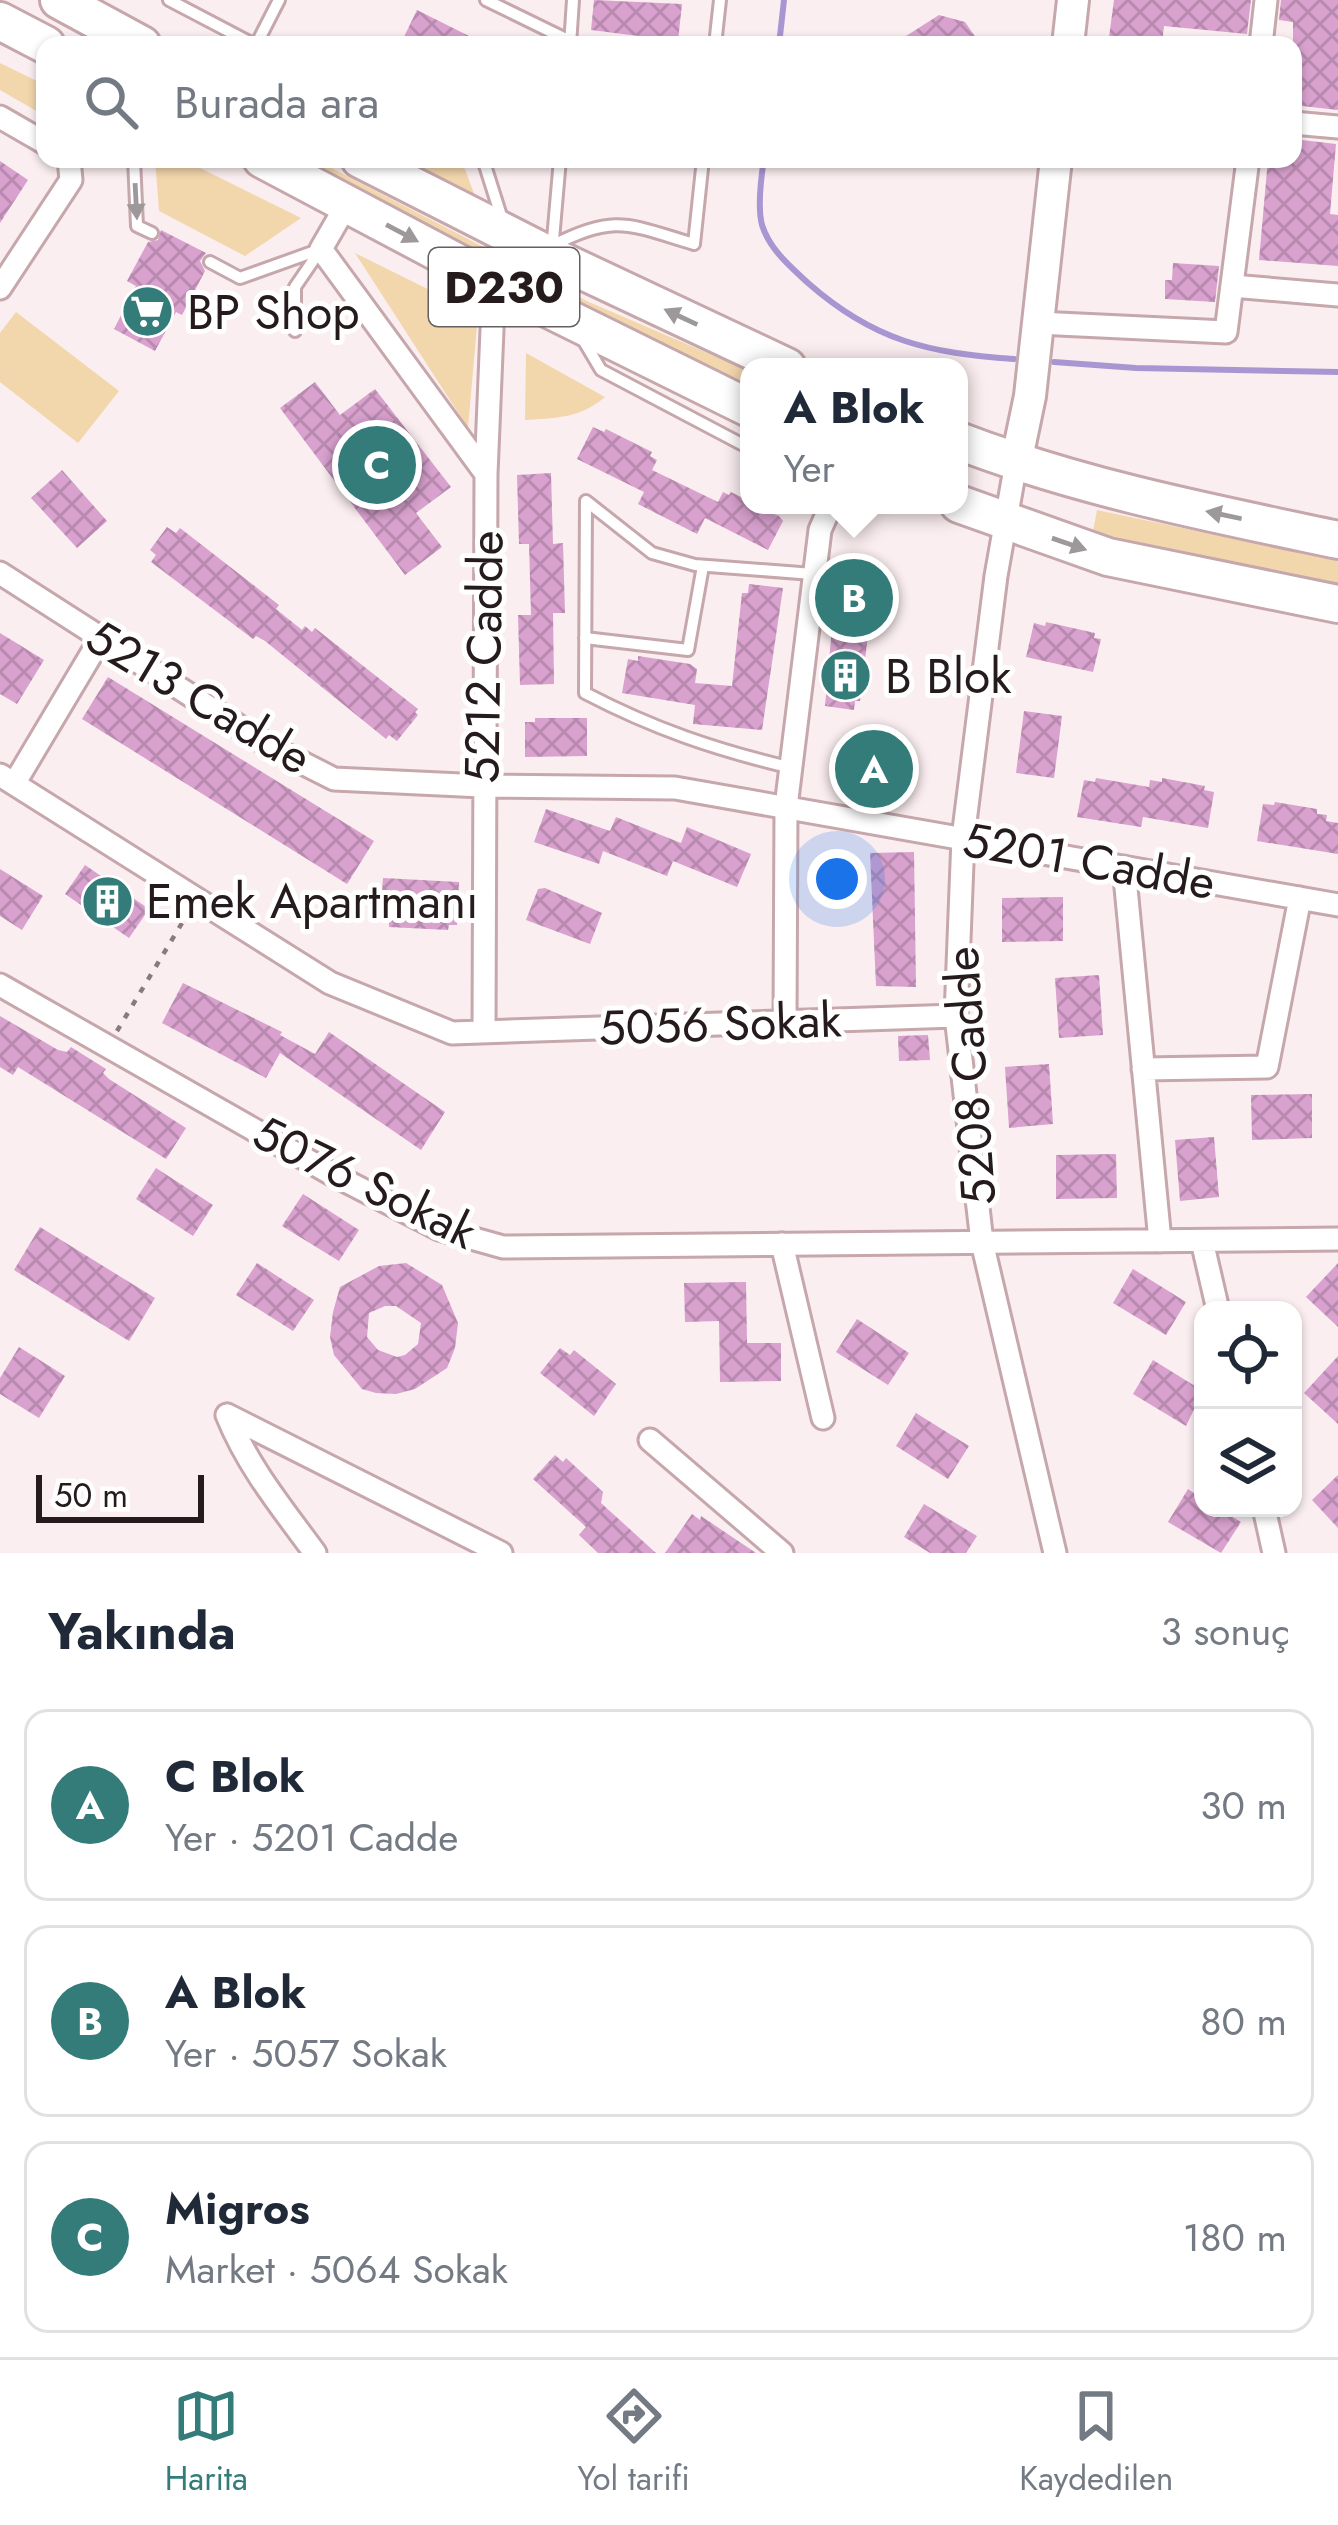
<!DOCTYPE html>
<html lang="tr">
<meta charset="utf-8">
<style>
:root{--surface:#fff;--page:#f6f6f7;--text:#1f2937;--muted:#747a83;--line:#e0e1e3;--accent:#337c7a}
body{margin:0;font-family:Jost,sans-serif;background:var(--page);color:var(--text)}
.controls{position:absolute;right:36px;bottom:36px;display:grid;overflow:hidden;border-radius:24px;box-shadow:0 3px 9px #0004}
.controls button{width:108px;height:108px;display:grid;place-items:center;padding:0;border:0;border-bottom:3px solid var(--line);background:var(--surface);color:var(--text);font:60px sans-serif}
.scale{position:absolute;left:36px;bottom:30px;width:168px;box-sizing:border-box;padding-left:12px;border:6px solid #251a1c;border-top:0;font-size:33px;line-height:42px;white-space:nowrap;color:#251a1c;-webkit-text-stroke:9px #fff;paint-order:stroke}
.you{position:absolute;left:837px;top:879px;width:42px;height:42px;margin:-30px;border:9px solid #fff;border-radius:50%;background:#1a73e8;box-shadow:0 0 0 18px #1a73e833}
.badge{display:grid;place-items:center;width:78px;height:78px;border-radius:50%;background:var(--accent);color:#fff;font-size:39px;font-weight:700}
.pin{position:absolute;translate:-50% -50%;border:6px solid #fff;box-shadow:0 3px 12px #0006}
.popup{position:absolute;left:740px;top:358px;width:228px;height:156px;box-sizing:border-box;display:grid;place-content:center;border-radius:24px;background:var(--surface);filter:drop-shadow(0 3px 9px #0005);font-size:39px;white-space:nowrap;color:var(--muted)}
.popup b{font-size:45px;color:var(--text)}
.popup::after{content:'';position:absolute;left:50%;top:100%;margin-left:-24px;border:24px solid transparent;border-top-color:var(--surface)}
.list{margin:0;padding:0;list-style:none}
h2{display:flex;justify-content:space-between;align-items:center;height:156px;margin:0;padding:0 48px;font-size:51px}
h2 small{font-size:39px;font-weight:400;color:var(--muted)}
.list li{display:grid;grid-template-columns:78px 1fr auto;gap:36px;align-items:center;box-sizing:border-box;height:192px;margin:0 24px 24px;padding:0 24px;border:3px solid var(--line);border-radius:24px}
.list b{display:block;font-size:45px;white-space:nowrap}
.list p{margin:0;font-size:39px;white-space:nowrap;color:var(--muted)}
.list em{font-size:39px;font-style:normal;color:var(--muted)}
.icon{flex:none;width:66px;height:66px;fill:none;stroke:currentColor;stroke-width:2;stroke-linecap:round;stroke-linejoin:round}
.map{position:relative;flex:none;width:1338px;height:1553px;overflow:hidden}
.search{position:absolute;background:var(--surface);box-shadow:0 3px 9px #0004;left:36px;right:36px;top:36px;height:132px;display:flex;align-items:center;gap:30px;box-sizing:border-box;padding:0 42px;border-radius:24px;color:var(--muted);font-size:45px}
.sheet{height:804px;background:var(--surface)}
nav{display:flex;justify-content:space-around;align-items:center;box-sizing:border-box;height:168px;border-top:3px solid var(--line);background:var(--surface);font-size:33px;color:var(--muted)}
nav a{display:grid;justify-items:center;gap:6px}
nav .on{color:var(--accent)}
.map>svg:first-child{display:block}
.grass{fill:#f2d6ac}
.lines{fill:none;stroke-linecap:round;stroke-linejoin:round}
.stream{stroke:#a896d2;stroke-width:6}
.building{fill:url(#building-cross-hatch);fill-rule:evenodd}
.service-casing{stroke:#c5a7ac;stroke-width:16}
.minor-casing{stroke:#c5a7ac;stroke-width:27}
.secondary-casing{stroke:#c5a7ac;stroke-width:36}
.trunk-casing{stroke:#c5a7ac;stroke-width:42}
.path{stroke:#877b7d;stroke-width:4.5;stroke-dasharray:6 9;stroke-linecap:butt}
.service{stroke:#fff;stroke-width:10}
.minor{stroke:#fff;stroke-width:21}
.secondary{stroke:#fff;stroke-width:30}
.trunk{stroke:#fff;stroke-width:36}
.oneway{fill:#9d9899}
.labels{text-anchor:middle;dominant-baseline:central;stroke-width:10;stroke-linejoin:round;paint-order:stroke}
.shield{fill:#fff;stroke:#665f60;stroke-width:3}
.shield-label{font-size:45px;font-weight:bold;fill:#251a1c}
.poi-label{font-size:48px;fill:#251a1c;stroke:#fff;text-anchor:start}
.street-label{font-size:48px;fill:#251a1c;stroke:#fff}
</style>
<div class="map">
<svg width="1338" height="1553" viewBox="0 0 1338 1553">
<defs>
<pattern id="building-cross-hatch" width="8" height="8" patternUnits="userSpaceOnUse" patternTransform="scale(3)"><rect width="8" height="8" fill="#d8a1ce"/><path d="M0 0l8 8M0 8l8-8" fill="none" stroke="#b98ab0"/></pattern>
</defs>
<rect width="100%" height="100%" fill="#fbeef0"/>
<path class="grass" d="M 0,63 L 45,85 L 45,116 L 0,90 Z
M 155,159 L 182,159 L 301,218 L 245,256 L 159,211 Z
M 302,159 L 314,159 L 589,302 L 749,371 L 749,387 L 421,223 Z
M 400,159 L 446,159 L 465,169 L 476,199 Z
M 355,253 L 478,314 L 468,428 Z
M 16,312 L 119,391 L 78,443 L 0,382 L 0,333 Z
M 526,353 L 605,397 C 580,418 557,418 525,420 Z
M 1097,510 L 1338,561 L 1338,590 L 1092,537 Z"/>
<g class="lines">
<path class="stream" d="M 779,45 L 784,0
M 764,159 C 761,178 757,206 762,225 C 770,250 790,266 808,283 C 874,341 928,353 1014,359
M 1054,362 L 1136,368 L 1338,372"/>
</g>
<path class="building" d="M 594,0 L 682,4 L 678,41 L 591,30 Z
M 1114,0 L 1251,0 L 1247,34 L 1164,26 L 1162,44 L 1109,37 Z
M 1281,0 L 1338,0 L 1338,110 L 1293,105 L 1293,22 L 1279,20 Z
M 417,10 L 487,45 L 400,45 Z
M 939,15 L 965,22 L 981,45 L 892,45 Z
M 1293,139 L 1336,144 L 1330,214 L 1338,215 L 1338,266 L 1259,260 L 1268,159 L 1293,159 Z
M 0,161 L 28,180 L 0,223 Z
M 161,230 L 206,253 L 200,261 L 205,271 L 182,315 L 176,312 L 155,351 L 114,329 L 136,286 L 127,281 L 148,242 L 158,240 Z
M 1173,263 L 1219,266 L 1215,302 L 1165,299 L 1165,280 L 1172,280 Z
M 315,382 L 340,415 L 375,389 L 451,487 L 416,513 L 442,547 L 405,575 L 280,408 Z
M 593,427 L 604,432 L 606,429 L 652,452 L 650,456 L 657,460 L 652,470 L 718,502 L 723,492 L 729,495 L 731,492 L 749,501 L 749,505 L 779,516 L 783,521 L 768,550 L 705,518 L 697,534 L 638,504 L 644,492 L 577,459 Z
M 62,470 L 107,521 L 77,548 L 31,498 Z
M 551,473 L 553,544 L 563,543 L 565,613 L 553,613 L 554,684 L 520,685 L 518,615 L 531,615 L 529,544 L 519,544 L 517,475 Z
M 167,527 L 176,533 L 180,528 L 279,605 L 276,609 L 302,630 L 305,626 L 312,632 L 315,628 L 418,709 L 415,712 L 418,715 L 397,741 L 389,735 L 386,739 L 265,641 L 256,636 L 253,639 L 151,562 L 156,555 L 150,550 Z
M 838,564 L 876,568 L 860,701 L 855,701 L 854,710 L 825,706 L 835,594 L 859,596 L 836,584 Z
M 749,584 L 783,588 L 762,730 L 693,724 L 695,705 L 622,693 L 628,659 L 638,661 L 638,656 L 690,664 L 697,669 L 695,683 L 732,686 L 742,593 L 748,593 Z
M 1046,622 L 1095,633 L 1094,638 L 1101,639 L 1093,672 L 1026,657 L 1034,623 L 1045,626 Z
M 0,633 L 44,660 L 17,704 L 0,694 Z
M 108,677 L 374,841 L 347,884 L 82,719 Z
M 1024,711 L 1062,716 L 1054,778 L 1016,773 Z
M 535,718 L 587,718 L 587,756 L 525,757 L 525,722 L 535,722 Z
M 854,743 L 905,750 L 904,756 L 912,757 L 906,792 L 836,782 L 842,746 L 853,747 Z
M 1096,778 L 1149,787 L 1150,780 L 1162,782 L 1162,778 L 1205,786 L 1204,790 L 1214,792 L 1208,828 L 1143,817 L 1141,827 L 1077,817 L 1084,780 L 1095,782 Z
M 1275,802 L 1317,809 L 1317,814 L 1327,815 L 1326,821 L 1338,823 L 1338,854 L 1257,841 L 1263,804 L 1274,805 Z
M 546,809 L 610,831 L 616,817 L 681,843 L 687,827 L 751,854 L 737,887 L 673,861 L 667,876 L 603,851 L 599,864 L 534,842 Z
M 914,852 L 916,987 L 876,986 L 870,853 Z
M 85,865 L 149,909 L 129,938 L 65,894 Z
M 0,869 L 43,896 L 22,930 L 0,916 Z
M 383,878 L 459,882 L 457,925 L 449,925 L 448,930 L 389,927 L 389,922 L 380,921 Z
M 545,888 L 602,913 L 590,944 L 526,920 L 538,889 Z
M 1063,897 L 1063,941 L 1002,942 L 1002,898 Z
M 1099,975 L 1103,1035 L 1059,1038 L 1055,978 Z
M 183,983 L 282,1032 L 280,1035 L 315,1054 L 329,1032 L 445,1112 L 421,1150 L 280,1053 L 266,1078 L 162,1023 Z
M 0,1016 L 58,1050 L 67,1052 L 71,1047 L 106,1069 L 103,1073 L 109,1079 L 186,1128 L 166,1159 L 18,1067 L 13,1075 L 0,1067 Z
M 928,1035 L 930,1060 L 899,1061 L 898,1036 Z
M 1049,1064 L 1053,1124 L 1009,1128 L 1005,1067 Z
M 1312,1094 L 1312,1138 L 1252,1140 L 1251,1095 Z
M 1214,1137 L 1219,1197 L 1180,1201 L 1175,1140 Z
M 1116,1154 L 1117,1198 L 1056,1199 L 1056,1155 Z
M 156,1168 L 213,1205 L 193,1236 L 136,1199 Z
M 303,1194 L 359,1230 L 339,1261 L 282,1226 Z
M 40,1227 L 155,1298 L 129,1341 L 14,1270 Z
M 257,1263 L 314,1300 L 293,1331 L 236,1295 Z
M 406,1263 L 442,1285 L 458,1323 L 455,1348 L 447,1368 L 415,1389 L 396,1394 L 376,1393 L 362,1389 L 334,1355 L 330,1337 L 333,1312 L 340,1287 L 379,1266 ZM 385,1306 L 396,1306 L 421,1323 L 418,1344 L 405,1355 L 397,1357 L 378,1350 L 367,1337 L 369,1313 Z
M 1338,1263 L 1338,1327 L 1306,1297 Z
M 1133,1269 L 1186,1302 L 1166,1335 L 1113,1303 Z
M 746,1282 L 747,1343 L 781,1343 L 781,1381 L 720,1382 L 719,1321 L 685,1322 L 684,1283 Z
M 857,1319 L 909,1353 L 888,1385 L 836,1352 Z
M 19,1347 L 65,1376 L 39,1418 L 0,1394 L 0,1378 Z
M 560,1348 L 570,1355 L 574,1350 L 616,1384 L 594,1416 L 540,1373 Z
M 1338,1356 L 1338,1424 L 1304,1393 Z
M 1153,1360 L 1203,1391 L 1186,1426 L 1133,1394 Z
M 916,1413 L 969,1446 L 948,1479 L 896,1446 Z
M 555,1455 L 563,1462 L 566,1458 L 603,1492 L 601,1503 L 656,1553 L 598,1553 L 579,1535 L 586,1527 L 533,1479 Z
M 1338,1475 L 1338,1528 L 1312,1500 Z
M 1188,1489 L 1203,1499 L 1203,1508 L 1218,1508 L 1241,1522 L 1221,1553 L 1168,1522 Z
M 924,1504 L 977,1536 L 966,1553 L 930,1553 L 904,1537 Z
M 692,1514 L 700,1520 L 701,1516 L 756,1553 L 665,1553 Z"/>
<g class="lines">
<defs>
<path id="service" d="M 169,0 L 255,45
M 486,0 L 570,41
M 256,45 L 279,0
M 570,45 L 573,0
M 715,45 L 720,0
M 134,159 L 137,226 L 152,233
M 483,159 L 502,219
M 552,246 C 615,213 630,225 694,244 L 703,159
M 552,251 L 560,159
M 210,262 L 240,278 L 321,249
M 295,331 L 295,287 L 319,252
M 582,338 L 601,370 L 749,448
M 585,638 L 688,650 L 703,566
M 792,768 C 716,750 654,729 585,693 L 586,501 L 652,553 L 695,565 L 813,574"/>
<path id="minor" d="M 1261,45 L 1266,0
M 0,117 L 45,143
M 1293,123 L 1338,127
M 347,204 L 321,249 L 486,474
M 1232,286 L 1338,295
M 0,288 L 71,180 L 69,159
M 1038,323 L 1226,332 L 1248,159
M 1016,463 L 996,576 L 963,838 L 956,1016 L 982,1242 L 1055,1553
M 0,573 L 271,747 L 334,779 L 482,786 L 675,788 L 1338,905
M 0,775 L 330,983 L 452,1033 L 956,1016
M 14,784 L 101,638
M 1124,867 L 1160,1241
M 0,985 L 330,1173 L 439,1229 L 503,1247 L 1338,1239
M 785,1022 L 786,807 L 820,530 L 831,505
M 484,1032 L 486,474 L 494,282
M 1143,1069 L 1267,1067 L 1300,898
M 1202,1241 L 1218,1310
M 782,1244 L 823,1418
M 227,1415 L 501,1553
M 227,1415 C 248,1467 282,1508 315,1553
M 650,1440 L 782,1553
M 1264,1508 L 1274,1553"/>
<path id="secondary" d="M 1068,45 L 1073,0
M 1016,463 L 1030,396 L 1056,159"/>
<path id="trunk" d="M 59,0 L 142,45
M 0,21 L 46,45
M 262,159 L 494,282 L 749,408
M 360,159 L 551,256 L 787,367
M 959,441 C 1082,488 1210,513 1338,540
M 959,504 L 1108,557 L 1338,604"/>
</defs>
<use href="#service" class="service-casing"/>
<use href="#minor" class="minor-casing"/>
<use href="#secondary" class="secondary-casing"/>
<use href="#trunk" class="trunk-casing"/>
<path class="path" d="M 117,1031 L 182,923"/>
<use href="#service" class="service"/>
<use href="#minor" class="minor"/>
<use href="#secondary" class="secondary"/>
<use href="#trunk" class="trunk"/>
</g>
<defs><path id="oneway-solid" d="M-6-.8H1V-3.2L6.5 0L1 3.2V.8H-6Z" transform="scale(3)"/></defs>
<g class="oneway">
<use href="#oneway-solid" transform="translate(136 201) rotate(87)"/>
<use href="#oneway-solid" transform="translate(402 233) rotate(28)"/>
<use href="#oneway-solid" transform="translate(681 317) rotate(-155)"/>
<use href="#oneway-solid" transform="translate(1224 515) rotate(-168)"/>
<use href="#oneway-solid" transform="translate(1069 544) rotate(19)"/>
</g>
<defs>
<symbol id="supermarket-disc" viewBox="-11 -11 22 22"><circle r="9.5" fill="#337c7a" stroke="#fff"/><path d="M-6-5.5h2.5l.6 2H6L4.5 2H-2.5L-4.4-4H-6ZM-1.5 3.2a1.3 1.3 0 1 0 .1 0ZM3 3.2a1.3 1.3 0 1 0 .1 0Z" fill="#fff"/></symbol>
<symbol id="building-disc" viewBox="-11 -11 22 22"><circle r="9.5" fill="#337c7a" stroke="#fff"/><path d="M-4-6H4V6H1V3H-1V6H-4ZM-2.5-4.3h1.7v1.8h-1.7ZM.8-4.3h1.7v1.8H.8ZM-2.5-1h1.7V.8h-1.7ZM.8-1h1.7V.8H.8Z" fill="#fff"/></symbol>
</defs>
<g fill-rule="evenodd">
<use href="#supermarket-disc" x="118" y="282" width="59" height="59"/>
<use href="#building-disc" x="816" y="646" width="59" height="59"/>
<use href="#building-disc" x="78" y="872" width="59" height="59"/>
</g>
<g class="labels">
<rect class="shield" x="429" y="248" width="150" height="78" rx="9"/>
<g class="shield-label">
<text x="504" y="287">D230</text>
</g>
<g class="poi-label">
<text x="187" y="312">BP Shop</text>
<text x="885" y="676">B Blok</text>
<text x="146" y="901">Emek Apartmanı</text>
</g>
<g class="street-label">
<text transform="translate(484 657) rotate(-89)">5212 Cadde</text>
<text transform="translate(199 697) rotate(31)">5213 Cadde</text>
<text transform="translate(1089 861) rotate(10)">5201 Cadde</text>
<text transform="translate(720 1024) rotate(-2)">5056 Sokak</text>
<text transform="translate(970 1076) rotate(-94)">5208 Cadde</text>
<text transform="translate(365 1182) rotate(26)">5076 Sokak</text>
</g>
</g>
</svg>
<div class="controls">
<button><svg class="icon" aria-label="locate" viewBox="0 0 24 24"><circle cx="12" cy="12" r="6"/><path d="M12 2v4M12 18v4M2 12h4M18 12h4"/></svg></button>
<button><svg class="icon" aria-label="layers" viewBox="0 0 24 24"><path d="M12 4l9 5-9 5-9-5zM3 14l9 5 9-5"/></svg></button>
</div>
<div class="scale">50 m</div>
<div class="you"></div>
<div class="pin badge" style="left:874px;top:769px">A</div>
<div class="pin badge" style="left:854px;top:598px">B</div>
<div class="popup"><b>A Blok</b>Yer</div>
<div class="pin badge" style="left:377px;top:465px">C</div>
<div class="search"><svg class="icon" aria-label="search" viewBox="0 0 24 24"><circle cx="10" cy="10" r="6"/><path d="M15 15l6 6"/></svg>Burada ara</div>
</div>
<section class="sheet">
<h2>Yakında<small>3 sonuç</small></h2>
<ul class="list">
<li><span class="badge">A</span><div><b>C Blok</b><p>Yer · 5201 Cadde</p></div><em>30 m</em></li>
<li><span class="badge">B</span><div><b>A Blok</b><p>Yer · 5057 Sokak</p></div><em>80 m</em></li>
<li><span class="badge">C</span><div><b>Migros</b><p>Market · 5064 Sokak</p></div><em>180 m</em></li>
</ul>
</section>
<nav>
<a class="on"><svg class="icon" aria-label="map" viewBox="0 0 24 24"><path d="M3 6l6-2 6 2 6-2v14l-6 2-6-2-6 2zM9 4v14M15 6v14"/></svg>Harita</a>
<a><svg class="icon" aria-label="directions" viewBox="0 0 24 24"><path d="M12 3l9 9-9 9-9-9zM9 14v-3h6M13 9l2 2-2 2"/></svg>Yol tarifi</a>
<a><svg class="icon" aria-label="saved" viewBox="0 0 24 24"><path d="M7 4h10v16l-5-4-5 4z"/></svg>Kaydedilen</a>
</nav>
